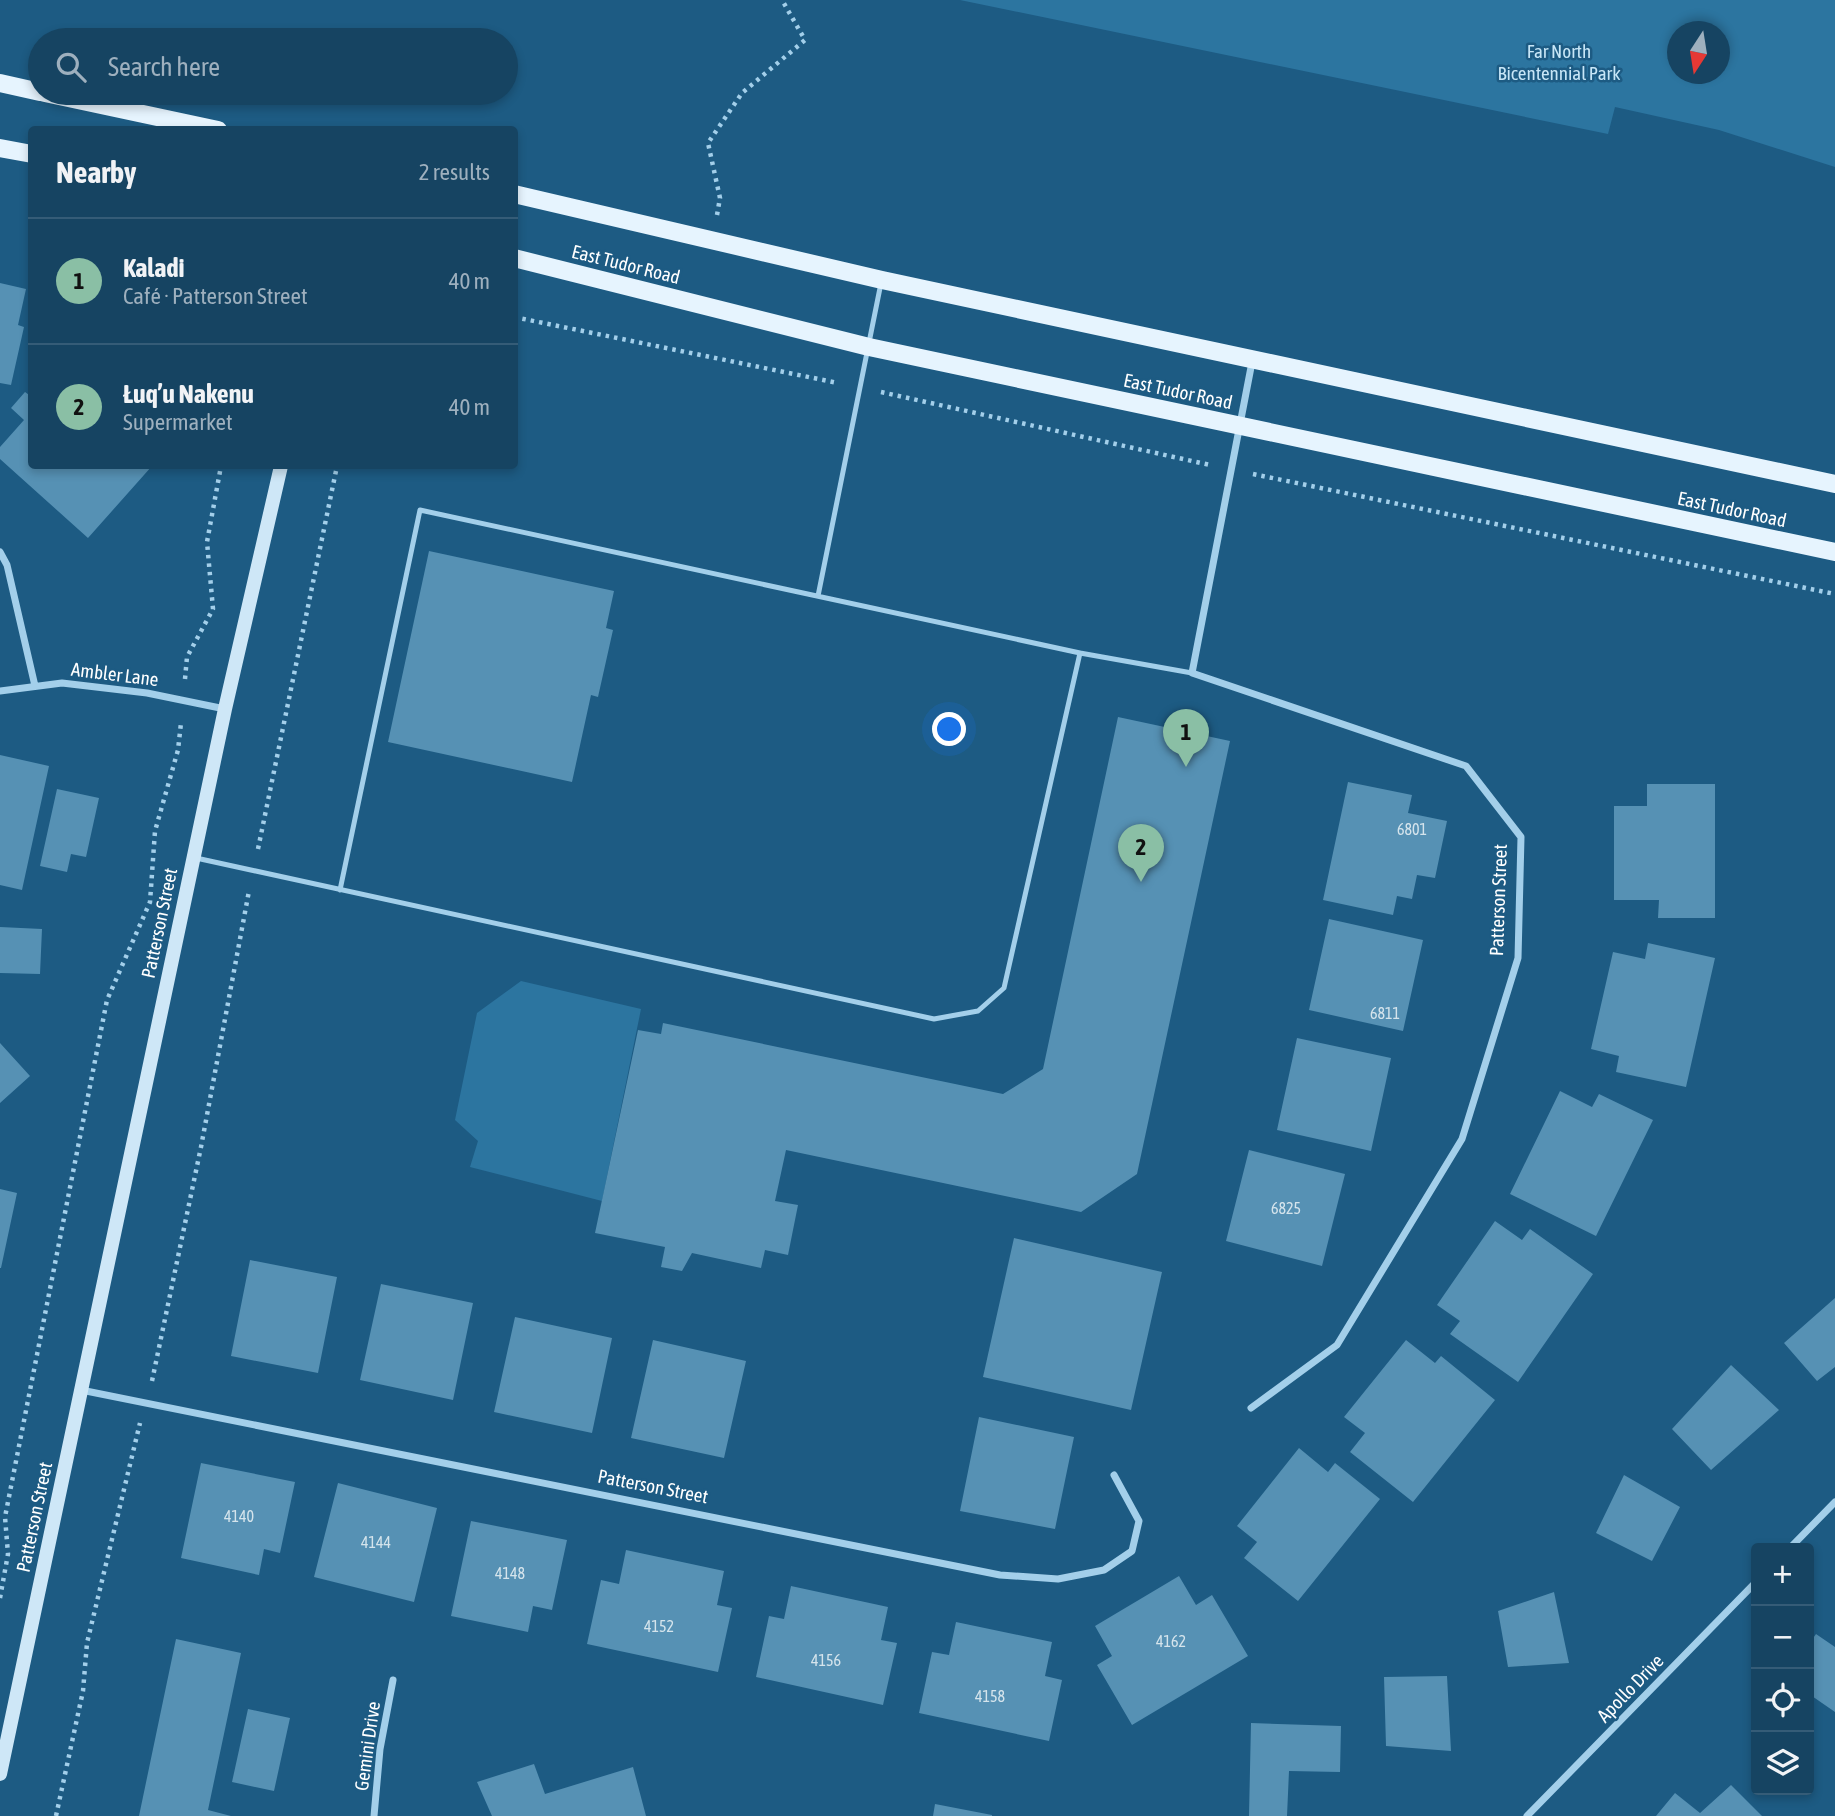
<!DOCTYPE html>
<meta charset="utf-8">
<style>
:root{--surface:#164462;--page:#234e6b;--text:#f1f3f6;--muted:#9eb0be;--line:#355c77;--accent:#8abfa5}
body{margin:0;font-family:"Asap Condensed",sans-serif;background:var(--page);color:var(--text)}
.controls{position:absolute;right:21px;bottom:21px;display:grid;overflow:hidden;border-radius:7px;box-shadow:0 4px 10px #0003}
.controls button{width:63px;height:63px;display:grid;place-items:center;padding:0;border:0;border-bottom:2px solid var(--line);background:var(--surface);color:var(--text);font:35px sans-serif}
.compass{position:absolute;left:1667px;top:21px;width:63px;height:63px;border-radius:50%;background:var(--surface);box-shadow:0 4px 10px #0003;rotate:192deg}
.you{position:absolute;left:950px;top:730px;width:24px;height:24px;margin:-18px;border:5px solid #fff;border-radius:50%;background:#1a73e8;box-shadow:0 0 0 10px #1a73e833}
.badge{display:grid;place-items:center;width:46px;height:46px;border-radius:50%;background:var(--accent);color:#111;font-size:23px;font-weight:700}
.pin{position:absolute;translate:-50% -58px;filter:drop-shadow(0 2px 4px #0008)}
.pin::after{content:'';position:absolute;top:37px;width:24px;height:21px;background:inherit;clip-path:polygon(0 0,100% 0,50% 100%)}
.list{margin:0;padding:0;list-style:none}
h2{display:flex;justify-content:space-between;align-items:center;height:91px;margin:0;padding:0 28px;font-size:30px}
h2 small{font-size:23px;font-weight:400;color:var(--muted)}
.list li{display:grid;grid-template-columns:46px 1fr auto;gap:21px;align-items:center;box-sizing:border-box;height:126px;padding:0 28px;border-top:2px solid var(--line)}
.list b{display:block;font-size:26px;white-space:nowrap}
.list p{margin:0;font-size:23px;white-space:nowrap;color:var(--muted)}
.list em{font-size:23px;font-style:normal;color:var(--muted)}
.icon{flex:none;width:38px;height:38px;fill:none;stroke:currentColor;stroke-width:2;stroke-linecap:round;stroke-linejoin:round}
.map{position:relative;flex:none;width:1835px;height:1816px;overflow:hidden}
.search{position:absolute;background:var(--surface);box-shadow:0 4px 10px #0003;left:28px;top:28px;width:490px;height:77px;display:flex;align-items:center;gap:18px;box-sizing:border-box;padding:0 24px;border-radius:38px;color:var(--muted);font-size:26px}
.panel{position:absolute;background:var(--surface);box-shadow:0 4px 10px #0003;left:28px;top:126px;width:490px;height:343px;border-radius:7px}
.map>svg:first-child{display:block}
.green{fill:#2c75a0;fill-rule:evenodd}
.building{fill:#5691b4}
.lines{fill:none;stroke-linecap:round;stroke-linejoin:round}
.path{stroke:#a3cfea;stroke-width:4.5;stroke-dasharray:3.5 5;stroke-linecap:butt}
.lane{stroke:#a3cfea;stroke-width:5}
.street{stroke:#a3cfea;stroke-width:7}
.secondary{stroke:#cee7f7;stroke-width:14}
.primary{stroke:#e6f4fe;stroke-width:18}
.labels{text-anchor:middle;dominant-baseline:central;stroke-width:5;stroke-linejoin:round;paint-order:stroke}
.number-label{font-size:16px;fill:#d5e4ec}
.park-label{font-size:19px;fill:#c7e6f7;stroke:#1d5b83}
.street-label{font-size:19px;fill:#fff;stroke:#1d5b83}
</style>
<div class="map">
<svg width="1835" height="1816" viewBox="0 0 1835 1816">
<rect width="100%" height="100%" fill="#1d5b83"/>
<path class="green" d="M 960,0 L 1835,0 L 1835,167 L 1719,130 L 1615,107 L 1608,134 ZM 1678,32 L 1720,32 L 1720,74 L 1678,74 Z
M 521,981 L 641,1009 L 602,1201 L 470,1167 L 478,1141 L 455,1120 L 477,1013 Z"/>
<path class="building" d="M 0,283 L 26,289 L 18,325 L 24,327 L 11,385 L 0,383 Z
M 25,392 L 32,397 L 32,466 L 152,466 L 88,538 L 0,459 L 0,447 L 24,420 L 11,408 Z
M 429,551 L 614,591 L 606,628 L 613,630 L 598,697 L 591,695 L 572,782 L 388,742 Z
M 1118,717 L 1230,741 L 1137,1174 L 1081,1212 L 786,1150 L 775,1201 L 798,1205 L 788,1255 L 765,1250 L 761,1268 L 692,1253 L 682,1271 L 661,1267 L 665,1247 L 595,1233 L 638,1030 L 661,1034 L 663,1023 L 1003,1094 L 1043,1069 Z
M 0,755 L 49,766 L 22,890 L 0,885 Z
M 1348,782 L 1412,795 L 1408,813 L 1447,821 L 1435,878 L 1417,875 L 1412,899 L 1397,896 L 1393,915 L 1323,900 Z
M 1647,784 L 1715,784 L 1715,918 L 1658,918 L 1659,900 L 1614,900 L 1614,806 L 1647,806 Z
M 57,789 L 99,798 L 86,857 L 71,854 L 67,872 L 40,866 Z
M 1329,919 L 1423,940 L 1403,1031 L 1309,1010 Z
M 0,927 L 42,929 L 40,974 L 0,973 Z
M 1648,943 L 1715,958 L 1686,1087 L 1616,1072 L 1619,1056 L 1591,1049 L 1613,952 L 1645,959 Z
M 1297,1038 L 1391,1058 L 1371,1151 L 1277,1130 Z
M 0,1043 L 30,1076 L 0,1103 Z
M 1560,1091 L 1592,1107 L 1599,1094 L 1653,1120 L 1596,1236 L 1510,1194 Z
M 1249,1150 L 1345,1174 L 1322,1266 L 1226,1241 Z
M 0,1189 L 17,1193 L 1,1268 L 0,1268 Z
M 1495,1221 L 1522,1240 L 1530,1229 L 1593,1274 L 1518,1382 L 1450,1334 L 1460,1321 L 1437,1305 Z
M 1014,1238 L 1162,1272 L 1131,1410 L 983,1377 Z
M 250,1260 L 337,1277 L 318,1373 L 231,1356 Z
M 381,1284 L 473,1303 L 453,1400 L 360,1380 Z
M 1835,1298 L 1835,1367 L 1817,1381 L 1784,1343 Z
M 515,1317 L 612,1338 L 592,1433 L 494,1412 Z
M 653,1340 L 746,1361 L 724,1458 L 631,1438 Z
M 1406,1340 L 1435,1363 L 1441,1356 L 1495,1400 L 1413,1502 L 1350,1452 L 1365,1433 L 1344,1417 Z
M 1731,1365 L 1779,1410 L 1711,1470 L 1672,1429 Z
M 979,1417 L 1074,1437 L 1055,1529 L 960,1511 Z
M 1299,1448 L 1328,1472 L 1335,1463 L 1380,1499 L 1298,1601 L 1244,1558 L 1257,1542 L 1237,1526 Z
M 201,1463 L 295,1482 L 280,1553 L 264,1549 L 259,1575 L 181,1558 Z
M 1624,1475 L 1680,1507 L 1652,1561 L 1596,1533 Z
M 338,1483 L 437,1508 L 414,1602 L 314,1577 Z
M 471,1521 L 567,1540 L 552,1610 L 533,1606 L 528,1632 L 451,1616 Z
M 626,1550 L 724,1571 L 717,1605 L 732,1608 L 718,1672 L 587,1644 L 601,1580 L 619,1584 Z
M 1179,1576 L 1196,1605 L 1212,1595 L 1248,1656 L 1132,1725 L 1097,1665 L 1112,1656 L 1095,1626 Z
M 791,1586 L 888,1607 L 881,1640 L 897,1643 L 883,1705 L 756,1677 L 769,1616 L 784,1619 Z
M 1554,1592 L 1569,1663 L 1508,1667 L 1498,1611 Z
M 956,1622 L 1052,1642 L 1045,1676 L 1062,1680 L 1049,1741 L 919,1713 L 932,1652 L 949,1655 Z
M 1816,1634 L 1835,1647 L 1835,1712 L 1809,1694 L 1809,1644 Z
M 176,1639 L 241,1653 L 208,1810 L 231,1816 L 139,1816 Z
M 1447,1676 L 1451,1751 L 1386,1746 L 1384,1677 Z
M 248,1709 L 290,1718 L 274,1791 L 232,1782 Z
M 1251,1723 L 1341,1726 L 1340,1772 L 1289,1771 L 1287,1816 L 1249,1816 Z
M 534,1764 L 545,1794 L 633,1767 L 646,1816 L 492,1816 L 477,1782 Z
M 1731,1785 L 1762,1816 L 1656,1816 L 1675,1793 L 1700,1813 Z
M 935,1804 L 992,1815 L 992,1816 L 933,1816 Z"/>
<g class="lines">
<path class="path" d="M 717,215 L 720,198 L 708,143 L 742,93 L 805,40 L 782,0
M 514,317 L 838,383
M 881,392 L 1210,465
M 1253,474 L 1835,594
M 185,679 L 187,657 L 213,609 L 207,542 L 221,466
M 258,849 L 337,466
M 152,1381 L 201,1147 L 249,891
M 0,1598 L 8,1554 L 5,1517 L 107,1000 L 150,902 L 155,831 L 178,750 L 181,723
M 56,1816 L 83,1691 L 87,1643 L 140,1423"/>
<path class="lane" d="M 818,596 L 881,283
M 1080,653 L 1192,673
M 196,858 C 442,911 688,964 934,1019 L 978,1011 L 1004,988 L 1080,653 L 420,510 L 340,890"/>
<path class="street" d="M 0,552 L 7,565 L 35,686
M 0,691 L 62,683 L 147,693 L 225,709
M 81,1390 L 1000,1575 L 1058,1579 L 1104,1570 L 1132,1551 L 1139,1521 L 1114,1475
M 1251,1408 L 1337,1345 L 1462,1139 L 1518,958 L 1521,837 L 1466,766 L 1192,673 L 1252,362
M 1790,1548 L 1835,1502
M 374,1816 L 380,1749 L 393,1680
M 1527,1816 L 1756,1582"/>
<path class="secondary" d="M 0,1774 L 225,709 L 281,466"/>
<path class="primary" d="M 0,83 L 40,92
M 45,93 L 218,130
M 0,148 L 32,154
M 514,194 L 882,280 L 1835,484
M 514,258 L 869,347 L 1835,552"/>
</g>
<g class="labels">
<g class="number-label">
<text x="1412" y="829">6801</text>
<text x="1385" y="1013">6811</text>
<text x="1286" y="1208">6825</text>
<text x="239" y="1516">4140</text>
<text x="376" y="1542">4144</text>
<text x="510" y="1573">4148</text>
<text x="659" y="1626">4152</text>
<text x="1171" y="1641">4162</text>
<text x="826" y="1660">4156</text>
<text x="990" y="1696">4158</text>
</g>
<g class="park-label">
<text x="1559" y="51">Far North<tspan x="1559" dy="22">Bicentennial Park</tspan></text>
</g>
<g class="street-label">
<text transform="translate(626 264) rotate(14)">East Tudor Road</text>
<text transform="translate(1178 391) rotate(12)">East Tudor Road</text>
<text transform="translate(1732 509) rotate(12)">East Tudor Road</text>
<text transform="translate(115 674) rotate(7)">Ambler Lane</text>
<text transform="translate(1498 900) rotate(-88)">Patterson Street</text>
<text transform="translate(159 923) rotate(-78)">Patterson Street</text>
<text transform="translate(653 1486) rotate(11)">Patterson Street</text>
<text transform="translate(34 1517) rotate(-78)">Patterson Street</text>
<text transform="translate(1630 1688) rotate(-46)">Apollo Drive</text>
<text transform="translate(367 1746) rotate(-82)">Gemini Drive</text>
</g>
</g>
</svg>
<div class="controls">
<button>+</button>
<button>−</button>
<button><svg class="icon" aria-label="locate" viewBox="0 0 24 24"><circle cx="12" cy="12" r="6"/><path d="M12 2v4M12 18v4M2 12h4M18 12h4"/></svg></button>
<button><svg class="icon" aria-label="layers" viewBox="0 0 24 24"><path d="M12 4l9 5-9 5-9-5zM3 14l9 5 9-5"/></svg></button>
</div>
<svg class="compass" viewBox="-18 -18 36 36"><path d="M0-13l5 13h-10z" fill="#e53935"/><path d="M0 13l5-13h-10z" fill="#9eb0be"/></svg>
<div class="you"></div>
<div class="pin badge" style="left:1186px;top:767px">1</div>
<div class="pin badge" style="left:1141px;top:882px">2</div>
<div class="search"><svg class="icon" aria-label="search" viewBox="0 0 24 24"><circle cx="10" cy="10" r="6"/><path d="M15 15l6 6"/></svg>Search here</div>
<section class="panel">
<h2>Nearby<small>2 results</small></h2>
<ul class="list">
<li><span class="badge">1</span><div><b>Kaladi</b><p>Café · Patterson Street</p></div><em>40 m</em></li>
<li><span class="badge">2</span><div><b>Łuq’u Nakenu</b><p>Supermarket</p></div><em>40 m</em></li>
</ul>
</section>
</div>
